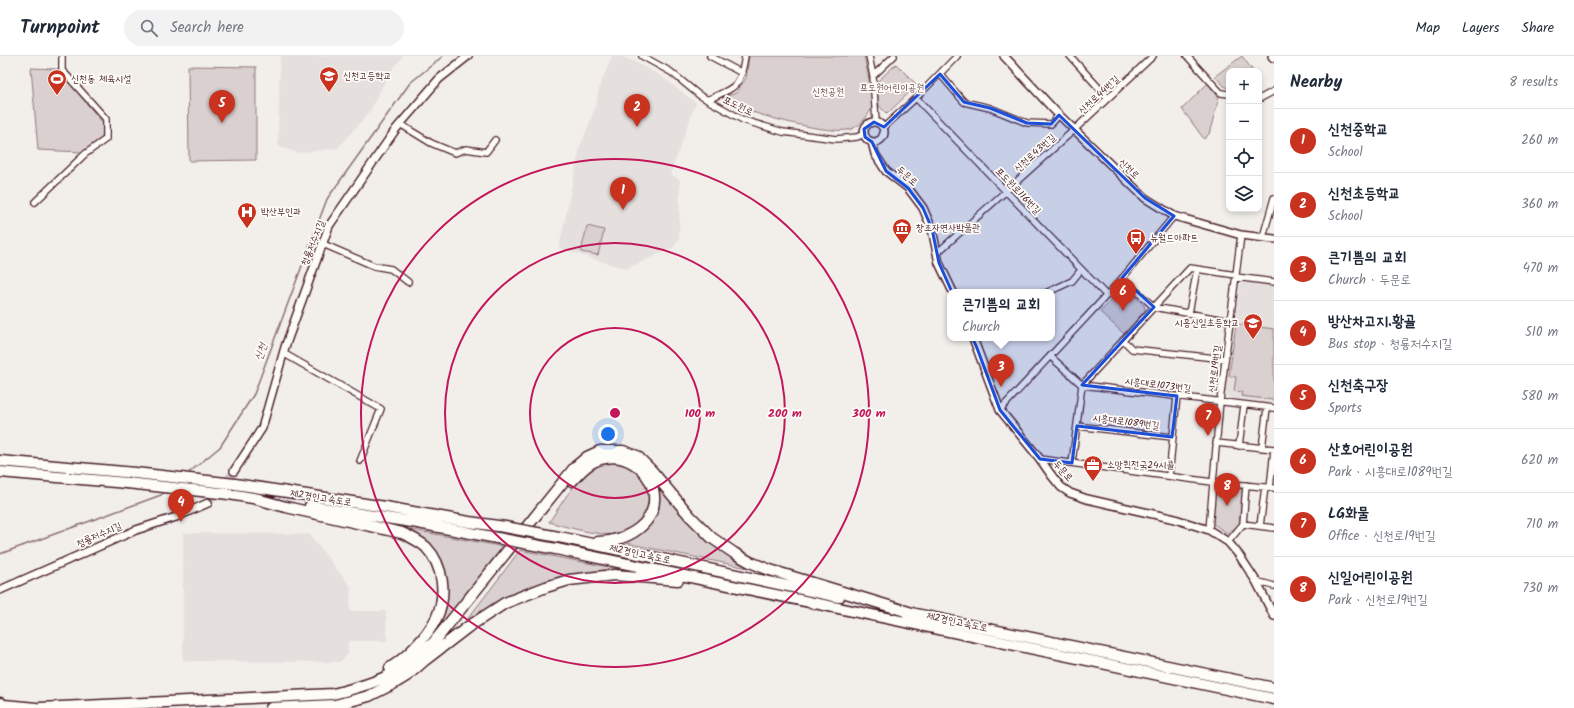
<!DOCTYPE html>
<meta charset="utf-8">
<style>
:root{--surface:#fff;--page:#f2f2f3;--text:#1f2937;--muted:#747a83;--line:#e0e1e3;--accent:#c8321e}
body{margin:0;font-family:Kalam,"Poor Story",sans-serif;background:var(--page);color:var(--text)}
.controls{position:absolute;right:12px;top:12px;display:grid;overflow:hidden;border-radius:8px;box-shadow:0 2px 6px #0003}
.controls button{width:36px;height:36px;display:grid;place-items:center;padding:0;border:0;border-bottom:1px solid var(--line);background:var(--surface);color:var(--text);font:20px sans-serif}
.you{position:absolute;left:608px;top:378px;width:14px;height:14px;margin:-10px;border:3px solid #fff;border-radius:50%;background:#1a73e8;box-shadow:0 0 0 6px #1a73e833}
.badge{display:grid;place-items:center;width:26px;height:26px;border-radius:50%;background:var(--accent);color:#fff;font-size:13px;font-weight:700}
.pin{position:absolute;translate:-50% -33px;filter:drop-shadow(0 1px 2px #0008)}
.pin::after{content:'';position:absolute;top:21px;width:14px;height:12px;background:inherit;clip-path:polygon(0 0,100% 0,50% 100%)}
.popup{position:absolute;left:947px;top:233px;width:108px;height:52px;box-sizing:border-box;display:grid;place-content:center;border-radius:8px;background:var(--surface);filter:drop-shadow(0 1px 3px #0005);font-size:13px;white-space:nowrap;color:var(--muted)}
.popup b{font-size:15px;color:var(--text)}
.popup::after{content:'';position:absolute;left:50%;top:100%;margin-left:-8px;border:8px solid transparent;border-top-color:var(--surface)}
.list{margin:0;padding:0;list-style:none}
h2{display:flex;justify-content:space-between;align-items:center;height:52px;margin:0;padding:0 16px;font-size:17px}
h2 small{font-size:13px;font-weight:400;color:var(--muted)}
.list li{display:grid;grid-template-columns:26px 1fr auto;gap:12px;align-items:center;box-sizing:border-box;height:64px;padding:0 16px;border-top:1px solid var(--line)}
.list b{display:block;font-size:15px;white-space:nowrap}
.list p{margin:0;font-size:13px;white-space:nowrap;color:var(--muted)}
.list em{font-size:13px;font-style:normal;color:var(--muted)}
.icon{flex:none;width:22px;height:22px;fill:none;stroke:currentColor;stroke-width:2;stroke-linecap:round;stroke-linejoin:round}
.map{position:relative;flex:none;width:1274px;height:652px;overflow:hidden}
header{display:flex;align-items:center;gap:24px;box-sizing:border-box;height:56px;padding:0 20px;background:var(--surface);border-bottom:1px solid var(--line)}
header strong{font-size:19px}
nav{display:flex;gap:22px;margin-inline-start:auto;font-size:14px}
.search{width:280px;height:36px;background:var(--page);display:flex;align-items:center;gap:10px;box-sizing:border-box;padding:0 14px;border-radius:22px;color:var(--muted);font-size:15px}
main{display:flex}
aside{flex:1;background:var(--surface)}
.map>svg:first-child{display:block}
.built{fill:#e5dfdd}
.green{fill:#d9d0cf;stroke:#92787d}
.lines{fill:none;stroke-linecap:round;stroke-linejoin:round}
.stream{stroke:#8b6f75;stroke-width:1.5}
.tertiary-tunnel{stroke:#d0c5c5;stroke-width:7;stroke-dasharray:7 3.5;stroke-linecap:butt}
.minor-casing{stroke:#4a1f2b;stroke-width:8}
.tertiary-casing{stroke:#4a1f2b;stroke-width:10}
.primary-casing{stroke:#4a1f2b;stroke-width:12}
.motorway-casing{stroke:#4a1f2b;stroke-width:13}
.minor{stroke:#fdfcf7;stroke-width:5.5}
.tertiary{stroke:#fdfcf7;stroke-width:7}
.primary{stroke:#fdfcf7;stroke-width:9}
.motorway{stroke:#fdfcf7;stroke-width:10}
.motorway-bridge-casing{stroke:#4a1f2b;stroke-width:13;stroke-linecap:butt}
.motorway-bridge{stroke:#fdfcf7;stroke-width:10}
.marked{fill:#1d4ed8;fill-opacity:0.2;stroke:#1d4ed8;stroke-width:3;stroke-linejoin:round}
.ring{fill:none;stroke:#c2185b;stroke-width:2}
.labels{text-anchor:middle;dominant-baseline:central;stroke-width:3.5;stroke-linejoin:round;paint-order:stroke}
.poi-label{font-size:10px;fill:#4a1f2b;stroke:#fdfcf7;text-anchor:start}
.park-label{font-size:10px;fill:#6e4b54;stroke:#fdfcf7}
.street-label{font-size:10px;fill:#4a1f2b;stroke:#fdfcf7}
.water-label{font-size:11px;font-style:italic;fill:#704e56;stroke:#fdfcf7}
.centre{fill:#c2185b;stroke:#fdfcf7;stroke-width:2}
.ring-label{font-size:12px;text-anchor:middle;font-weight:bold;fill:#c2185b;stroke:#fdfcf7;stroke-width:3.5;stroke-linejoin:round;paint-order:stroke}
</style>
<header>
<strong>Turnpoint</strong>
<div class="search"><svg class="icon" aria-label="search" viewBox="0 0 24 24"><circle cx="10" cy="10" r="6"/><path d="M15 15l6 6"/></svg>Search here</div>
<nav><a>Map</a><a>Layers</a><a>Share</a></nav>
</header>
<main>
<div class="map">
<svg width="1274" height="652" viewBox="0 0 1274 652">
<rect width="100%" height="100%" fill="#f2efeb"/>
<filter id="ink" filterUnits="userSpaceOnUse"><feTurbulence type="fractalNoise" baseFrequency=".025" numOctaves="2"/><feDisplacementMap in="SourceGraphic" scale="8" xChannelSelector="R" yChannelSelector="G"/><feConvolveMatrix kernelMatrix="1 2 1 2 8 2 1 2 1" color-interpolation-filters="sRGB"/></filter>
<g filter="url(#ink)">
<path class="built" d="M 280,0 L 403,0 L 388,19 L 370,55 L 338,92 L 298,97 L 278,90 Z
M 612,0 L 620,0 L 633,5 L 661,20 L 696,47 L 670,118 L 680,124 L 679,183 L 674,191 L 626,213 L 559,192 L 580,91 L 596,50 L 599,32 Z
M 1244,225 L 1274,230 L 1274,347 L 1229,342 L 1225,339 L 1240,228 Z
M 183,477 L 309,478 L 351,531 L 350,555 L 386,555 L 387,585 L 348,585 L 348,598 L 340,606 L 183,605 Z"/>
<path class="green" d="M 749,0 L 864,0 C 866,9 874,45 872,51 C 870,58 861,68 854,72 C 838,81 768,62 750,55 C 741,51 732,45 722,42 L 736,37 L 746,22 Z
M 1242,0 L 1253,15 L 1229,15 L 1229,32 L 1225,31 L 1215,20 Z
M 896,8 L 917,29 L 887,58 L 879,50 L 876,27 Z
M 188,10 L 256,11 L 256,104 L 189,105 Z
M 31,12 L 58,13 L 103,67 L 102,84 L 88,94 L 82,96 L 38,94 Z
M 1208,27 L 1219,42 L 1209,78 L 1204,83 L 1182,53 Z
M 587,170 L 604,174 L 598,199 L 581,196 Z
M 1122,233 L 1126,233 L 1144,249 L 1145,254 L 1124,278 L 1100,256 Z
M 1236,268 L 1274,273 L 1274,344 L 1241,340 L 1242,336 L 1234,335 L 1236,321 L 1229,320 Z
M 610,405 C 618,406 626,406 633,411 C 648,421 655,446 644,461 C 641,464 638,467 635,469 C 633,471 630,474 628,476 C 610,484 567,471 549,466 C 561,449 578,418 598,408 C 601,406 606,406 610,405 Z
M 652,422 L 749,510 L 748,512 L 621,486 L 646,472 Z
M 1216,429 L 1243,432 L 1239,470 L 1227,477 L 1212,467 Z
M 380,468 L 505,491 L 431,584 L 412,602 L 440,561 L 436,498 Z
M 520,494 L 624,514 C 586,516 544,521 510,540 C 493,550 476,563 459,574 L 496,526 Z"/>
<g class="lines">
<path class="stream" d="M 186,419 L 220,391 L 254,338 L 327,143 L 410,27 L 443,0
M 0,498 L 161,439 L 165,436"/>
<path class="tertiary-tunnel" d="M 208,447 L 234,415"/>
<defs>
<path id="minor" d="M 642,0 L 671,16 L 699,39 L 743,64 L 783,76 L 836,83 L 857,81 L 864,78
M 710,0 L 742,17
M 869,0 L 873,20 L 876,66
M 1070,0 L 1108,42
M 1187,0 L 1221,37 L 1229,38
M 940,18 L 964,46 L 990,52 L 1027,67 L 1051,68 L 1059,59
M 873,20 L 894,0
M 916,42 L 1106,239
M 1259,43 L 1274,35
M 707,44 C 735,31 740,33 745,0
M 400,68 L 431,87 L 455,97 L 466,93 L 486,96 L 495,84
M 883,72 L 916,42 L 957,0
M 35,146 L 85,98 L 106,83 L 106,63 L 62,14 L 62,0
M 1263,181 L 1274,142
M 323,188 L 374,210 L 391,213 L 408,226
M 937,197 L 1074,74 L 1153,0
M 1236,221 L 1274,226
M 1122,222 L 1154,251 L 1230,265
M 1048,236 L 1072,225 L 1081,214
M 1189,257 L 1197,213
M 1123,284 L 1132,293 L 1225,303
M 283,297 L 381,353 L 360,405
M 1050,300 L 1082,329 L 1274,352
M 1000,354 L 1120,225 L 1174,160
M 1077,370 L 1172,381
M 1216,387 L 1274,393
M 1239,390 L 1244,349
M 1262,392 L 1267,352
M 1040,403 L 1212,426 L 1274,432
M 1072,407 L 1082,329 L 1190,212 L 1236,219
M 1169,420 L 1177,340
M 1270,432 L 1274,394
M 1243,468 L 1246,429
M 1260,470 L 1265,431
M 1209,474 L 1220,345 L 1241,179
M 1228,486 L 1243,468 L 1274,472
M 1256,525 L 1274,530"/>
<path id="tertiary" d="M 1004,0 L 1056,56 L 1145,142 L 1174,160 L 1241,179 L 1274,183
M864 76a10 10 0 1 1 20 0a10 10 0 1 1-20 0Z
M 872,86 L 875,98 L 886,115 L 908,132 L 923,152 L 932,173 L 939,207 L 953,236
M 973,282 L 1000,354 L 1040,403 L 1052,420 L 1061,431 L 1070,437 L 1087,443 L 1175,463 L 1209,474 L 1228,486 L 1239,499 L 1256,525 L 1274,560
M 234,415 L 262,372 L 285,291 L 329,170 L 396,73 L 439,23 L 468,0
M 0,534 L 136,474 L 176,461 L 208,447"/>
<path id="primary" d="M 1273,0 L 1274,1"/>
<path id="motorway" d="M 0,405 L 135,417
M 0,416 L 127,427
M 572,425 C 580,416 589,406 601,403 C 623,396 647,411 653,433 C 661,467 626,486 598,486
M 235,428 L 385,451 L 469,466 L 505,471
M 229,438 L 259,443
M 253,442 L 286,451 L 402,477 C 411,481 419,485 426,491 C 444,510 447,540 436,563 C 426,582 408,600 390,612
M 310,450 L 418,467 L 497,482
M 564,482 L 839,541
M 556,493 L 1274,643
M 906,556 L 1274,632
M 0,647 L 4,649 L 36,652
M 40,652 L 333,638 C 361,631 389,623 413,605 C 420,599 427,592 434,586 L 575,411 L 587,401 L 600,395 L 623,395 L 637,400 L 651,414 L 690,460 L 712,482 L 734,497 L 750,506 L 770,514 L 912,557
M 271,652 L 335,649 L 369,640 L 395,627 L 408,619 L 425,604 L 468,571 L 505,547 L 546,531 L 569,524 L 614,519 L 678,524"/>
</defs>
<use href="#minor" class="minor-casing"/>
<use href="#tertiary" class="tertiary-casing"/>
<use href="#primary" class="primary-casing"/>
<use href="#motorway" class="motorway-casing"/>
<use href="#minor" class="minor"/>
<use href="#tertiary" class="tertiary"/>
<use href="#primary" class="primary"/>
<use href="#motorway" class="motorway"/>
<defs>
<path id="motorway-bridge" d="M 135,417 L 235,428
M 127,427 L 229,438
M 505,471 L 564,482
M 497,482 L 556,493"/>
</defs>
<use href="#motorway-bridge" class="motorway-bridge-casing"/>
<use href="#motorway-bridge" class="motorway-bridge"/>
</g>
</g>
<path class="marked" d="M 940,18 L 964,46 L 990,52 L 1027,67 L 1051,68 L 1059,59 L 1145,142 L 1174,160 L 1122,222 L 1154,251 L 1082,329 L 1177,340 L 1172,381 L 1077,370 L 1072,407 L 1040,403 L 1000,354 L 977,292 L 939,207 L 932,173 L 923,152 L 908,132 L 886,115 L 872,86 L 865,81 L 864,73 L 874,66 L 884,71 Z"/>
<g class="ring">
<circle cx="615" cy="357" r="85"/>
<circle cx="615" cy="357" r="170"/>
<circle cx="615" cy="357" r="254"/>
</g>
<defs>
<symbol id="school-pin" viewBox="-11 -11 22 30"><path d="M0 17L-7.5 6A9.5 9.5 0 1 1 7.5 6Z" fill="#c8321e" stroke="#fdfcf7"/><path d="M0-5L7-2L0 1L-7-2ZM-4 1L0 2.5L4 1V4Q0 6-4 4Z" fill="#fff"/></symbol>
<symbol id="stadium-pin" viewBox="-11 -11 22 30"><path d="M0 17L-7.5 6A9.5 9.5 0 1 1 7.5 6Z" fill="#c8321e" stroke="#fdfcf7"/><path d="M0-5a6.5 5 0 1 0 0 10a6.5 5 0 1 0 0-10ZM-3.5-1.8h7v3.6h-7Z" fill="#fff"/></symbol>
<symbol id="hospital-pin" viewBox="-11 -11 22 30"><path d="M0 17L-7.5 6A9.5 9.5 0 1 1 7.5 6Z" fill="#c8321e" stroke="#fdfcf7"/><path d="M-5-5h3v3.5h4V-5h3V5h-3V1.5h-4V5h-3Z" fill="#fff"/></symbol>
<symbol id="museum-pin" viewBox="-11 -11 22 30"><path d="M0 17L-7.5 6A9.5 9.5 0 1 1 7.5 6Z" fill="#c8321e" stroke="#fdfcf7"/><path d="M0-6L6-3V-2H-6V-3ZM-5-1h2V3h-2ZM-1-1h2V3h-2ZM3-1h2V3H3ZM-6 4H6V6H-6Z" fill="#fff"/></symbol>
<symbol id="bus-pin" viewBox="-11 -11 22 30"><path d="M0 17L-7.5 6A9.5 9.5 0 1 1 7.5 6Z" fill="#c8321e" stroke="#fdfcf7"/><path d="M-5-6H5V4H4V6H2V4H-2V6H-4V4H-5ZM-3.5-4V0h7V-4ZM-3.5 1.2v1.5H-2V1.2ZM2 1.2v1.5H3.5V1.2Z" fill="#fff"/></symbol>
<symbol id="office-pin" viewBox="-11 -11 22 30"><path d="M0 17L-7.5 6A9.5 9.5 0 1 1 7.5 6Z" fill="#c8321e" stroke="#fdfcf7"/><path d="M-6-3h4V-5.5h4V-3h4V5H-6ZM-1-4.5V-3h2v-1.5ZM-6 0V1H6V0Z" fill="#fff"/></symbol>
</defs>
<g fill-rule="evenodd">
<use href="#school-pin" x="318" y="9" width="22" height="30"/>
<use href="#stadium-pin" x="46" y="12" width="22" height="30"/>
<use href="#hospital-pin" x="236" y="145" width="22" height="30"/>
<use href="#museum-pin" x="891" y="161" width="22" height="30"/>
<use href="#bus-pin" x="1125" y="171" width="22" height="30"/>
<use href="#school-pin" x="1242" y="256" width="22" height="30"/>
<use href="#office-pin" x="1082" y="398" width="22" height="30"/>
</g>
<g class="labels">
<g class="poi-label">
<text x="343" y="20">신천고등학교</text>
<text x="71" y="23">신천동 체육시설</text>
<text x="261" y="156">박산부인과</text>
<text x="916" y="172">창조자연사박물관</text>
<text x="1150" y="182">뉴월드아파트</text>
<text x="1239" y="267" text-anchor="end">시흥신일초등학교</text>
<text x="1107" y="409">소망퀵전국24시콜</text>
</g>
<g class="park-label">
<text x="892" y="32">포도원어린이공원</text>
<text x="828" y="36">신천공원</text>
</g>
<g class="street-label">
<text transform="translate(1099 39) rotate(-43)">신천로44번길</text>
<text transform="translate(738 50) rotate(26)">포도원로</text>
<text transform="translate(1035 97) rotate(-42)">신천로43번길</text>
<text transform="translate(1129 113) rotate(44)">신천로</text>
<text transform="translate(907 120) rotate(42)">두문로</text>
<text transform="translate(1018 135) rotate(46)">포도원로116번길</text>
<text transform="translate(313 187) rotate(-68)">청룡저수지길</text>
<text transform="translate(1215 313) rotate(-83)">신천로19번길</text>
<text transform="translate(1158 329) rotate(7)">시흥대로1073번길</text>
<text transform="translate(1126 366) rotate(7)">시흥대로1089번길</text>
<text transform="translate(1063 415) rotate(48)">두문로</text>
<text transform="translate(321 442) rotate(9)">제2경인고속도로</text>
<text transform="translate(99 479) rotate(-24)">청룡저수지길</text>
<text transform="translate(640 498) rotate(12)">제2경인고속도로</text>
<text transform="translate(957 566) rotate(12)">제2경인고속도로</text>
</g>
<g class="water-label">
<text transform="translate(261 296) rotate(-70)">신천</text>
</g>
</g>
<circle cx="615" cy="357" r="6" class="centre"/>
<g class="ring-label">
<text x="700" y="361">100 m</text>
<text x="785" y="361">200 m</text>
<text x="869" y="361">300 m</text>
</g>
</svg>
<div class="controls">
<button>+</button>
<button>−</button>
<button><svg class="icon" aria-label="locate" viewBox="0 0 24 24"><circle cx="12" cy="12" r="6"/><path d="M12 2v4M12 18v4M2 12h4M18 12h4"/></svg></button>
<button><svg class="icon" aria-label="layers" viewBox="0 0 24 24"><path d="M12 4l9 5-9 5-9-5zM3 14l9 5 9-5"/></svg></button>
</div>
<div class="you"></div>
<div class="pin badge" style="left:623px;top:154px">1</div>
<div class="pin badge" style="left:637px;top:71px">2</div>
<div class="pin badge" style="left:1001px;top:331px">3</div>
<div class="popup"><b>큰기쁨의 교회</b>Church</div>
<div class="pin badge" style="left:181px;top:466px">4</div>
<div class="pin badge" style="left:222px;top:67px">5</div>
<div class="pin badge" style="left:1123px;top:255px">6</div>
<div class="pin badge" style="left:1208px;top:380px">7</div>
<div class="pin badge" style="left:1227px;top:450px">8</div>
</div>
<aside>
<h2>Nearby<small>8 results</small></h2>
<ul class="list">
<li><span class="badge">1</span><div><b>신천중학교</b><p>School</p></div><em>260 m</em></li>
<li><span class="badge">2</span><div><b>신천초등학교</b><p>School</p></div><em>360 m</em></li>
<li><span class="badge">3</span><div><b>큰기쁨의 교회</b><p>Church · 두문로</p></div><em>470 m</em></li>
<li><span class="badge">4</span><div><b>방산차고지.황골</b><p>Bus stop · 청룡저수지길</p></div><em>510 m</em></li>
<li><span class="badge">5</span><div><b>신천축구장</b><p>Sports</p></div><em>580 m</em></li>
<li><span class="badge">6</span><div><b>산호어린이공원</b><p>Park · 시흥대로1089번길</p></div><em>620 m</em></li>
<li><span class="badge">7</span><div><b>LG화물</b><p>Office · 신천로19번길</p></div><em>710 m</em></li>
<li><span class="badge">8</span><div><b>신일어린이공원</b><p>Park · 신천로19번길</p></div><em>730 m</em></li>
</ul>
</aside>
</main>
